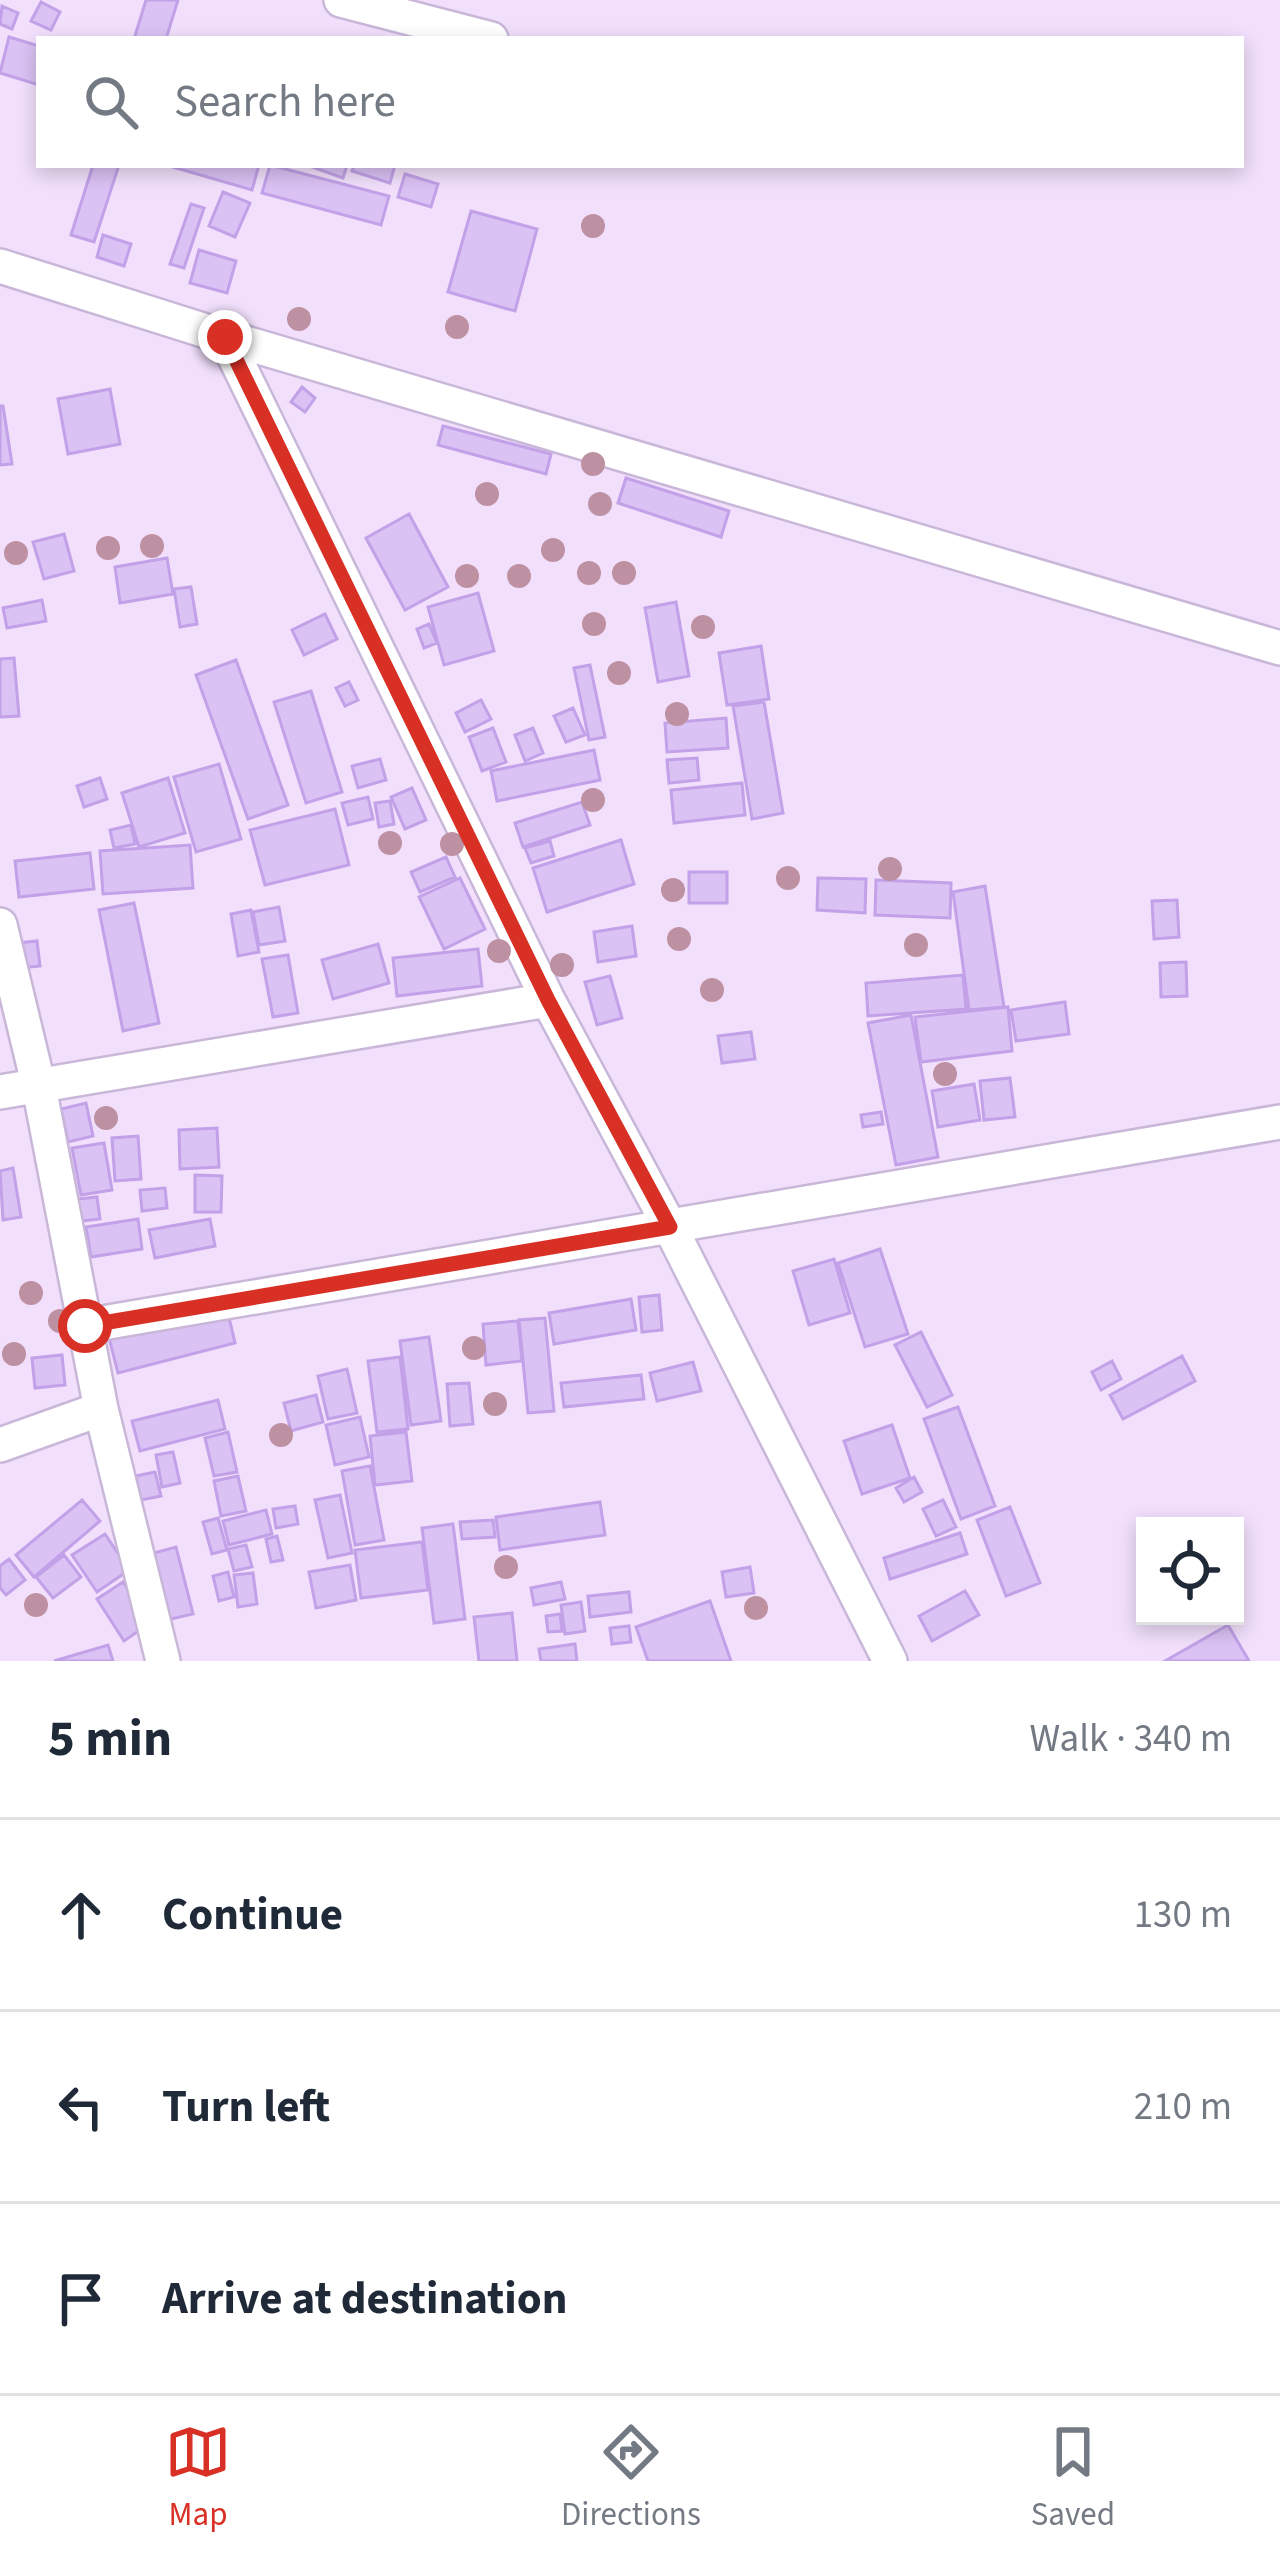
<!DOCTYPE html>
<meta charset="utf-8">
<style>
:root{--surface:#fff;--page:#f6f6f7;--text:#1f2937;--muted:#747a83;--line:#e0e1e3;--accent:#d93025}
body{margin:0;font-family:"Source Sans 3",sans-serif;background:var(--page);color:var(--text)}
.controls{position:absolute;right:36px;bottom:36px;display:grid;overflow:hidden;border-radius:0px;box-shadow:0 6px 18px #0003}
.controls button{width:108px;height:108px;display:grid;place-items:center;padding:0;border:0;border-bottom:3px solid var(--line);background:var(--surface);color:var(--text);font:60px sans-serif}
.stop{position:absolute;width:36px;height:36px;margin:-27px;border:9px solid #d93025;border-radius:50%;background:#fff}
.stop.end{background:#d93025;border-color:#fff;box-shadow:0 3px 12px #0008}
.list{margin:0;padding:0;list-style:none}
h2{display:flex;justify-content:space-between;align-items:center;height:156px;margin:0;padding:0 48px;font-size:51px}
h2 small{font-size:39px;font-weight:400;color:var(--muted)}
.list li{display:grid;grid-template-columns:78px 1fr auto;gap:36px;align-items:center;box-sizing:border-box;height:192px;padding:0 48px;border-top:3px solid var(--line)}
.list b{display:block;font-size:45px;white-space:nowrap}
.list em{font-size:39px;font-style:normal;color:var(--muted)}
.icon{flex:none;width:66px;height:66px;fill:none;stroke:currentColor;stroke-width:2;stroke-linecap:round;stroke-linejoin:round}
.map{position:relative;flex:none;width:1280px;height:1661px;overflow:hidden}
.search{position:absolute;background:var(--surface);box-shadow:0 6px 18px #0003;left:36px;right:36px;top:36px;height:132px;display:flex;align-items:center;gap:30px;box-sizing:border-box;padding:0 42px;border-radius:0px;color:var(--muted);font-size:45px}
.sheet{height:732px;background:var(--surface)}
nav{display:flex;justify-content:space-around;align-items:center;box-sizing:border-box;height:168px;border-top:3px solid var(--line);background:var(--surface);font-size:33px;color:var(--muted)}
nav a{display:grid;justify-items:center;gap:6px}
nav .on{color:var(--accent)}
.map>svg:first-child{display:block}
.residential{fill:#f1dffb;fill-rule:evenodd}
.building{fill:#dac2f4;stroke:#c2a1e8;stroke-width:3}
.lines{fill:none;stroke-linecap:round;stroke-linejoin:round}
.minor-casing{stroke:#c9b7d9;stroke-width:38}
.minor{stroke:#fff;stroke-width:33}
.tree{fill:#be91a2}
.route{stroke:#d93025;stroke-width:15}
</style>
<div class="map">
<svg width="1280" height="1661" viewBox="0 0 1280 1661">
<rect width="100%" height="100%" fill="#f8ebfd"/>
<path class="residential" d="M 0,0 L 1280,0 L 1280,1661 L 0,1661 ZM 39,39 L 1241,39 L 1241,165 L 39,165 ZM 1145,1526 L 1235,1526 L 1235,1616 L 1145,1616 Z"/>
<path class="building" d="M 146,0 L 178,0 L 166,39 L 134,39 Z
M 41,2 L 60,12 L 51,30 L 31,21 Z
M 2,6 L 18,13 L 12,29 L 0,24 Z
M 9,37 L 39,46 L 39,85 L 0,73 Z
M 93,165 L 119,165 L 94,242 L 71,235 Z
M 166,165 L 259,165 L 252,190 Z
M 270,165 L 389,196 L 381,225 L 262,193 Z
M 313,165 L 347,165 L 343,178 L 312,167 Z
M 354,165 L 395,165 L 390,183 L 352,171 Z
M 405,174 L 438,184 L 431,207 L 398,197 Z
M 223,192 L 250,203 L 235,237 L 209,226 Z
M 191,204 L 204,208 L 184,268 L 170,264 Z
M 471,211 L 537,229 L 515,311 L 448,292 Z
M 103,235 L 131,244 L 124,266 L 97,257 Z
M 199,250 L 236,261 L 227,293 L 190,283 Z
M 302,387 L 315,398 L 305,412 L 291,402 Z
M 110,389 L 120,444 L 68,454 L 58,399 Z
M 0,406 L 3,406 L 12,464 L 0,465 Z
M 443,426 L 551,454 L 546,474 L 438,445 Z
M 626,478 L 729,511 L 721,537 L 618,503 Z
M 409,514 L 448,587 L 405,610 L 366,538 Z
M 64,534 L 74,571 L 44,579 L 33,542 Z
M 167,558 L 173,594 L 120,603 L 115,567 Z
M 191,587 L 197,624 L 180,627 L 174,589 Z
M 478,593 L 494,651 L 444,665 L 428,607 Z
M 42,600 L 46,621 L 7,628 L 3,608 Z
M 676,602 L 689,676 L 658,682 L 645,608 Z
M 325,614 L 337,639 L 304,655 L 292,630 Z
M 429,624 L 437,643 L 424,648 L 417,629 Z
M 761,646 L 769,699 L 727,705 L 719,653 Z
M 14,658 L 19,716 L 0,717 L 0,659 Z
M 236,660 L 288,805 L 248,819 L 196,675 Z
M 590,665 L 605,737 L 589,740 L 574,668 Z
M 349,682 L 358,700 L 345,706 L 336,688 Z
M 311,691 L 342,792 L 306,803 L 274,702 Z
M 481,700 L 491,719 L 465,732 L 456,713 Z
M 764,702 L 783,813 L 752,819 L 733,706 Z
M 573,708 L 585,735 L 566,742 L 554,716 Z
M 726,718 L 728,748 L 667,752 L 665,723 Z
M 493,728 L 506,762 L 482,771 L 469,737 Z
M 533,728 L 543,753 L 525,761 L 515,735 Z
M 594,750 L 600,780 L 497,801 L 491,771 Z
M 697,758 L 699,780 L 669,783 L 667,760 Z
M 380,759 L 386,780 L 358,788 L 352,766 Z
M 219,764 L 241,839 L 196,852 L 174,777 Z
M 100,778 L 107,799 L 84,807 L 77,786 Z
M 168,778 L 185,833 L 139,847 L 122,793 Z
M 742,783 L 745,815 L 674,823 L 671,790 Z
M 412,788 L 426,820 L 405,829 L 391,797 Z
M 368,797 L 373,819 L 348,825 L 342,803 Z
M 390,801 L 394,824 L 379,827 L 375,803 Z
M 582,802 L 590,825 L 523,847 L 515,823 Z
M 335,809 L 349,865 L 265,885 L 250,830 Z
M 131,825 L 135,844 L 114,848 L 110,830 Z
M 621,840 L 634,884 L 547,912 L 533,868 Z
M 550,841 L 554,856 L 531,863 L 525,848 Z
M 190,845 L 193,888 L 103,894 L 100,851 Z
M 90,853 L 94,889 L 19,897 L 15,861 Z
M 446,857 L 455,877 L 420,892 L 411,872 Z
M 689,872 L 727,872 L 727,903 L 689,903 Z
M 460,878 L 485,929 L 444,949 L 419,897 Z
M 818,878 L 866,879 L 865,913 L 817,910 Z
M 876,880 L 951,883 L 950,918 L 875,915 Z
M 985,886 L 1004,1007 L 969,1010 L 953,892 Z
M 1177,900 L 1179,937 L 1154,939 L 1152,901 Z
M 134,903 L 159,1023 L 123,1031 L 99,910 Z
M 279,907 L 285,941 L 259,945 L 253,912 Z
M 251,910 L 259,952 L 238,956 L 231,914 Z
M 632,926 L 636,956 L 598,962 L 594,932 Z
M 37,941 L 40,966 L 20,968 L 17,943 Z
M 378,944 L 389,983 L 333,999 L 322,960 Z
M 478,949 L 482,986 L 397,996 L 393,958 Z
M 288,955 L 298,1013 L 273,1017 L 262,959 Z
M 1186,962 L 1187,996 L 1161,997 L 1160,963 Z
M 963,975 L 966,1009 L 868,1016 L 866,983 Z
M 610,976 L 622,1018 L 597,1025 L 585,982 Z
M 1065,1002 L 1069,1034 L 1016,1041 L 1011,1010 Z
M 1008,1007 L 1012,1051 L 921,1062 L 915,1017 Z
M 911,1015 L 938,1157 L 896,1165 L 868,1023 Z
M 751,1032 L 755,1059 L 722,1063 L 718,1036 Z
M 1010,1078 L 1015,1117 L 984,1120 L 980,1081 Z
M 974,1084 L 980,1120 L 938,1127 L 932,1091 Z
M 86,1103 L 93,1136 L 68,1142 L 61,1109 Z
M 881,1112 L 883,1124 L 863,1127 L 861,1115 Z
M 217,1128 L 219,1167 L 180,1169 L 179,1130 Z
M 138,1136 L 141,1179 L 115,1181 L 112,1138 Z
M 104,1143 L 112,1190 L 81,1195 L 72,1148 Z
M 13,1168 L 21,1217 L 3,1220 L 0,1171 Z
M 195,1175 L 222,1176 L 221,1212 L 195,1212 Z
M 165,1188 L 167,1208 L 142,1211 L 140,1190 Z
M 97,1197 L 100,1219 L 81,1221 L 78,1199 Z
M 138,1219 L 142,1249 L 91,1257 L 86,1227 Z
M 210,1219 L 215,1246 L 155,1258 L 149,1230 Z
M 880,1249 L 908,1334 L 865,1347 L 838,1263 Z
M 834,1259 L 850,1313 L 809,1325 L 793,1271 Z
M 659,1295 L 662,1330 L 642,1332 L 639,1297 Z
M 631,1299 L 636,1330 L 554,1344 L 549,1313 Z
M 227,1309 L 235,1343 L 118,1373 L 109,1338 Z
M 545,1318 L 554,1411 L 528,1413 L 519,1320 Z
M 518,1321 L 522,1361 L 486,1365 L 483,1324 Z
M 921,1332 L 952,1395 L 927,1407 L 895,1345 Z
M 429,1337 L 441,1421 L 411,1425 L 400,1341 Z
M 62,1355 L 65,1385 L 35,1388 L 32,1358 Z
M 1182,1356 L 1195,1381 L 1123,1419 L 1110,1395 Z
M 400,1357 L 408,1429 L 377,1432 L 368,1361 Z
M 1112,1361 L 1121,1379 L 1101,1390 L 1092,1372 Z
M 693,1362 L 701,1391 L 657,1401 L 650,1373 Z
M 347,1369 L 357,1413 L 328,1419 L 318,1376 Z
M 641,1375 L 644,1399 L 564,1407 L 561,1383 Z
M 469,1383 L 473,1424 L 450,1426 L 447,1384 Z
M 316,1395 L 323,1422 L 291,1431 L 284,1403 Z
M 218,1400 L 225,1429 L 140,1451 L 132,1421 Z
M 958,1407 L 995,1506 L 961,1519 L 924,1419 Z
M 360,1417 L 369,1457 L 335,1465 L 326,1425 Z
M 892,1425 L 910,1478 L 862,1494 L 844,1441 Z
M 228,1432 L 237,1472 L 214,1476 L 205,1438 Z
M 406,1432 L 412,1481 L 375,1485 L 370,1436 Z
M 173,1452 L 180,1483 L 162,1487 L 156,1455 Z
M 370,1466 L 384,1540 L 355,1545 L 342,1471 Z
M 155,1472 L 161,1496 L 141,1500 L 136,1476 Z
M 238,1476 L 246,1511 L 221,1516 L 214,1481 Z
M 914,1477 L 922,1492 L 904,1502 L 896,1488 Z
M 340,1495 L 352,1553 L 328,1558 L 315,1500 Z
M 82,1500 L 100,1521 L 34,1577 L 16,1555 Z
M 943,1500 L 956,1527 L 936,1536 L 923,1509 Z
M 600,1502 L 605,1535 L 500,1550 L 496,1517 Z
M 295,1506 L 298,1524 L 276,1528 L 273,1509 Z
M 1010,1507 L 1040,1583 L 1006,1596 L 977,1520 Z
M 266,1510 L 272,1534 L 229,1545 L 223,1521 Z
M 218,1518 L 227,1550 L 212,1554 L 203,1522 Z
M 493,1520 L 495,1537 L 462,1539 L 460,1522 Z
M 453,1524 L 465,1619 L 434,1623 L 422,1528 Z
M 960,1533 L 967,1554 L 890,1579 L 884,1558 Z
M 105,1534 L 129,1570 L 97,1592 L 72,1555 Z
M 277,1536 L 283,1560 L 271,1562 L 266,1539 Z
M 422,1542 L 428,1590 L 361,1598 L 355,1550 Z
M 246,1545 L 252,1567 L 234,1571 L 228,1549 Z
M 176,1547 L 193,1614 L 167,1620 L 150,1554 Z
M 64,1555 L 81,1577 L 53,1598 L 36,1577 Z
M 9,1559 L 25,1580 L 6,1595 L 0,1588 L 0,1566 Z
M 350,1565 L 356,1600 L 316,1608 L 309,1572 Z
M 750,1567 L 754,1593 L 726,1597 L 722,1572 Z
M 228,1572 L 234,1597 L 219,1601 L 213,1576 Z
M 253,1573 L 257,1604 L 238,1607 L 234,1575 Z
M 123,1582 L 150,1623 L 124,1641 L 97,1599 Z
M 561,1582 L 565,1599 L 534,1605 L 531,1588 Z
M 965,1591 L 979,1615 L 932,1641 L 919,1616 Z
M 629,1592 L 631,1612 L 590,1617 L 588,1596 Z
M 710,1601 L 731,1661 L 648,1661 L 636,1627 Z
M 581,1602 L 585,1631 L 565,1634 L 561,1605 Z
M 512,1613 L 517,1661 L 479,1661 L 474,1617 Z
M 560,1614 L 562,1631 L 548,1632 L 546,1616 Z
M 1228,1625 L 1249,1661 L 1165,1661 Z
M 629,1626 L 631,1642 L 612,1644 L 610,1628 Z
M 575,1644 L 577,1661 L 541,1661 L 539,1649 Z
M 108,1645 L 113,1661 L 54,1661 Z"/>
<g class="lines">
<defs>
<path id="minor" d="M 341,0 L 491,39
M 0,266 L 225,337 L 1280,648
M 225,337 L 548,1000 L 670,1227 L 890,1661
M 0,925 L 39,1087 L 101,1409 L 0,1445
M 0,1092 L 548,1000
M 85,1326 L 1280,1122
M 101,1409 L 163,1661"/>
</defs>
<use href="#minor" class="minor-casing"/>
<use href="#minor" class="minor"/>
</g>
<g class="tree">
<circle cx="593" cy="226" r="12"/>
<circle cx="299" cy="319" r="12"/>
<circle cx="457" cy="327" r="12"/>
<circle cx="593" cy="464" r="12"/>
<circle cx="487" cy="494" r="12"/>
<circle cx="600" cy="504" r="12"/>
<circle cx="152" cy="546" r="12"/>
<circle cx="108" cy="548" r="12"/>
<circle cx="553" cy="550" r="12"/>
<circle cx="16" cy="553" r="12"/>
<circle cx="589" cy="573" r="12"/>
<circle cx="624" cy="573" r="12"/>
<circle cx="467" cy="576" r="12"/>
<circle cx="519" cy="576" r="12"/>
<circle cx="594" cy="624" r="12"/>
<circle cx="703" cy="627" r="12"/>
<circle cx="619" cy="673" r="12"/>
<circle cx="677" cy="714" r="12"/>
<circle cx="593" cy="800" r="12"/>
<circle cx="390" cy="843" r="12"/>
<circle cx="452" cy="844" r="12"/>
<circle cx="890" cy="869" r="12"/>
<circle cx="788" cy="878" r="12"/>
<circle cx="673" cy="890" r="12"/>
<circle cx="679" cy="939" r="12"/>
<circle cx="916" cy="945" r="12"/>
<circle cx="499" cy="951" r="12"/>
<circle cx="562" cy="965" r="12"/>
<circle cx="712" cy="990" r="12"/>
<circle cx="945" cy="1074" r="12"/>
<circle cx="106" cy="1118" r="12"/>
<circle cx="31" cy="1293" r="12"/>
<circle cx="60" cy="1321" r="12"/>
<circle cx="474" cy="1348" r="12"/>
<circle cx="14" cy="1354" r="12"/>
<circle cx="495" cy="1404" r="12"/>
<circle cx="281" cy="1435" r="12"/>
<circle cx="506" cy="1567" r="12"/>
<circle cx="36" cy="1605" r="12"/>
<circle cx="756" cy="1608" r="12"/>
</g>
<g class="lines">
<path class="route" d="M 85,1326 L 670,1227 L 548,1000 L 225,337"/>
</g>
</svg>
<div class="controls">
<button><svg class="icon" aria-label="locate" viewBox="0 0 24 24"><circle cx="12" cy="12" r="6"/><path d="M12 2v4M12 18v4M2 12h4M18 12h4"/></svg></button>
</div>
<div class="stop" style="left:85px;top:1326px"></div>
<div class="stop end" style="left:225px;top:337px"></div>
<div class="search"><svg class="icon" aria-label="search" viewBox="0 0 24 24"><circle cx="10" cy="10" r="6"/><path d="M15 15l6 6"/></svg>Search here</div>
</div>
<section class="sheet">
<h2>5 min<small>Walk · 340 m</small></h2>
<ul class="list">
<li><svg class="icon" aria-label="ahead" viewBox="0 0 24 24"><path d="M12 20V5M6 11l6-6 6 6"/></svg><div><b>Continue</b></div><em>130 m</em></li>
<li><svg class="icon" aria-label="left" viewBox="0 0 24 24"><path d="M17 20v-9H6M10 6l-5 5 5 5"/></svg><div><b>Turn left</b></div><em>210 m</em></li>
<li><svg class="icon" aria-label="arrive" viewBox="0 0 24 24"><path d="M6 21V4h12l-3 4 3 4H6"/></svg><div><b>Arrive at destination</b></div></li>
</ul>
</section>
<nav>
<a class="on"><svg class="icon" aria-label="map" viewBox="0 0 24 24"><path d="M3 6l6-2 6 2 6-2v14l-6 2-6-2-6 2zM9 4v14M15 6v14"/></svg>Map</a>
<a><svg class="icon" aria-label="directions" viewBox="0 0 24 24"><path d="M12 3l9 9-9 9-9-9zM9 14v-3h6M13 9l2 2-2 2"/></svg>Directions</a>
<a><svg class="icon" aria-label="saved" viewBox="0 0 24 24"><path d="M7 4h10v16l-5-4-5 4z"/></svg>Saved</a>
</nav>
